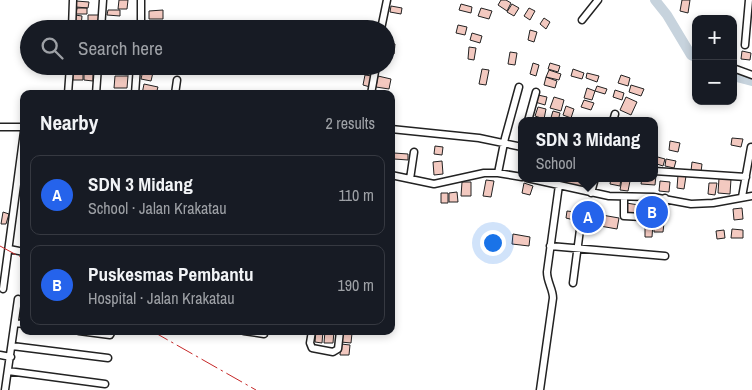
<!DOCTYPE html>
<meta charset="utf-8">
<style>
:root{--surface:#171b24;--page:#242831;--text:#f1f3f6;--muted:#9ea1a6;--line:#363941;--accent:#2563eb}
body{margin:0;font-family:"Archivo Narrow",sans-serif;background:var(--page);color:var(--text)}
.controls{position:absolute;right:15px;top:15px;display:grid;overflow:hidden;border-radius:10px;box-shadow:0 2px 8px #0003}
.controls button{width:45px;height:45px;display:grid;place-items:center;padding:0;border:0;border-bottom:1px solid var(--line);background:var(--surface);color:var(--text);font:25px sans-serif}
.you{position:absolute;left:492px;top:242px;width:18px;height:18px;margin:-12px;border:4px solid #fff;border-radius:50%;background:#1a73e8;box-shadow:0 0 0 8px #1a73e833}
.badge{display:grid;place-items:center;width:32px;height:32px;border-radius:50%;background:var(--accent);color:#fff;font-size:16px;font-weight:700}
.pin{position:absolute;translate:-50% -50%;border:2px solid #fff;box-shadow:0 1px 5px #0006}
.popup{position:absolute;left:518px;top:117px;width:140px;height:65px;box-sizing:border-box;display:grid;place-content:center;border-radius:10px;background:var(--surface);filter:drop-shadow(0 1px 4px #0005);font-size:16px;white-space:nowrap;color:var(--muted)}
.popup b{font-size:19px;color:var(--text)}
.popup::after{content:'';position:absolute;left:50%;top:100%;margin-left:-10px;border:10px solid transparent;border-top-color:var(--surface)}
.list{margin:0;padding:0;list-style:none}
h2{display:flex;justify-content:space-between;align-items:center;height:65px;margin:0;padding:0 20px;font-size:21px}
h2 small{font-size:16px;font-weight:400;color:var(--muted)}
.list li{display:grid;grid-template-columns:32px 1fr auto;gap:15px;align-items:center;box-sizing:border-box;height:80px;margin:0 10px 10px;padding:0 10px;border:1px solid var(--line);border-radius:10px}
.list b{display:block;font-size:19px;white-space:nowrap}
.list p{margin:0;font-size:16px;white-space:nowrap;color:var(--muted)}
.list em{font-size:16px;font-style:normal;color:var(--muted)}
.icon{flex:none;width:28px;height:28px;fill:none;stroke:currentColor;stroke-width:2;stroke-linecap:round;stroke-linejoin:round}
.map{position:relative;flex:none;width:752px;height:390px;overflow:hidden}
.search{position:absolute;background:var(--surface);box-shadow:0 2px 8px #0003;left:20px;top:20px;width:375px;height:55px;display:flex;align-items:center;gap:12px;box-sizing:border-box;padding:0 18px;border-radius:28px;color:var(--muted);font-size:19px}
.panel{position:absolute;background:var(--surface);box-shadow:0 2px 8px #0003;left:20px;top:90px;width:375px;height:245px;border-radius:10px}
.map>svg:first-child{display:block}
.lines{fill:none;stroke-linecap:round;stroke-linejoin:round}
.river{stroke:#c7d3dd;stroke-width:10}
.building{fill:#f3c9c0;stroke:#222}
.minor-casing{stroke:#222;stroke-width:9}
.minor{stroke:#fff;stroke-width:6}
.power{stroke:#c62828;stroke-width:1;stroke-dasharray:18 4 2.5 4;stroke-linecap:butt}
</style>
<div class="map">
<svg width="752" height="390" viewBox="0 0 752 390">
<rect width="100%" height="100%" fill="#fff"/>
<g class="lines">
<path class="river" d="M 655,0 L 667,15 L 691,55 L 696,57
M 733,76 L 752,81"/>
</g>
<path class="building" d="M 119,0 L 128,0 L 127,9 L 118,9 Z
M 501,0 L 506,0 L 511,3 L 507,11 L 498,5 Z
M 682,0 L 690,0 L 688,13 L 680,11 Z
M 76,1 L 89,2 L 88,8 L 76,7 Z
M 461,4 L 472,7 L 471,13 L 459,10 Z
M 512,4 L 519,8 L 514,16 L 507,12 Z
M 391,6 L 402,8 L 401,14 L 390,12 Z
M 77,8 L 87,8 L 87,14 L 76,14 Z
M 481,8 L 492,11 L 489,19 L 478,16 Z
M 529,8 L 535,11 L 530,20 L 524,16 Z
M 108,10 L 120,10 L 120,16 L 107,15 Z
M 163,10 L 163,19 L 149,19 L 149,11 Z
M 75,15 L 82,16 L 81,27 L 75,26 Z
M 88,15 L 99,15 L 98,22 L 88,21 Z
M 544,18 L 550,22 L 546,29 L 540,24 Z
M 149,22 L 162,22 L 162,29 L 149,29 Z
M 68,23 L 68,29 L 55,29 L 55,24 Z
M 458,25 L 467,27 L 465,35 L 456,33 Z
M 530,30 L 537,32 L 534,42 L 528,40 Z
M 472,33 L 482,36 L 480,43 L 470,40 Z
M 386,42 L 395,44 L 394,54 L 386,52 Z
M 469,47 L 476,48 L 474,60 L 468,59 Z
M 742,51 L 751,53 L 750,60 L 741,59 Z
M 510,52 L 517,53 L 515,65 L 508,64 Z
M 533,63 L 539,65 L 536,76 L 530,74 Z
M 550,63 L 560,66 L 558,72 L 548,69 Z
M 55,66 L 68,68 L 67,73 L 54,71 Z
M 144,66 L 154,68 L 151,81 L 141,79 Z
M 117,67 L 130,68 L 129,75 L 117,74 Z
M 482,69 L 489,70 L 486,85 L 479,84 Z
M 573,69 L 584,73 L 582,79 L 571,76 Z
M 549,70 L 561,74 L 559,80 L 546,77 Z
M 73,72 L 83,73 L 83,80 L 73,80 Z
M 587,73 L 599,76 L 597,82 L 586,78 Z
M 84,74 L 93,74 L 93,81 L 84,80 Z
M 365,75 L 372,76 L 370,87 L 363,85 Z
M 621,75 L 630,78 L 628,86 L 618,83 Z
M 115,76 L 128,76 L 127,88 L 114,88 Z
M 378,76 L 391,79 L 389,89 L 376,87 Z
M 546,77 L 557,81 L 555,88 L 544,85 Z
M 144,84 L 158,87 L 156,94 L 142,94 Z
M 631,85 L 644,89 L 641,96 L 629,92 Z
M 597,86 L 607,89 L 605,94 L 595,91 Z
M 587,88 L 595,91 L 592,100 L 584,98 Z
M 615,90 L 624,93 L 622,100 L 613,97 Z
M 538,95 L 547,97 L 545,105 L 535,102 Z
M 554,97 L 564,100 L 561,111 L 550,108 Z
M 626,97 L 637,102 L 631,115 L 620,110 Z
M 584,100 L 594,103 L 591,110 L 581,107 Z
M 566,106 L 574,109 L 571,118 L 563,115 Z
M 538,107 L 546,109 L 544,119 L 535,116 Z
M 553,111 L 560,113 L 558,121 L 550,121 Z
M 732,138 L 743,139 L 741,147 L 731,145 Z
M 670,141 L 680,143 L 678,152 L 669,150 Z
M 435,146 L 443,147 L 442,155 L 434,154 Z
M 394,153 L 408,154 L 408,160 L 394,159 Z
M 654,156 L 665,159 L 663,166 L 654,163 Z
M 666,159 L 676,161 L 674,168 L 665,166 Z
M 442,161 L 443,174 L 434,175 L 433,162 Z
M 692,162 L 702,164 L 701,172 L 691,171 Z
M 654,174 L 656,175 L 655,185 L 641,184 L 642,178 L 654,178 Z
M 678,175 L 686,176 L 684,189 L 677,188 Z
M 558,178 L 593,178 L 590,189 L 558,181 Z
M 611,178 L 621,178 L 620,186 L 610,184 Z
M 719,178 L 731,179 L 730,194 L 718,193 Z
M 622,179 L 630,181 L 628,191 L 620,190 Z
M 486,180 L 494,181 L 491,197 L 483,196 Z
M 660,181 L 670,182 L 669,192 L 659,191 Z
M 462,182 L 471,182 L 471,196 L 461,196 Z
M 524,183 L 533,186 L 530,195 L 522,193 Z
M 709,183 L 717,183 L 715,195 L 708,194 Z
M 457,192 L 458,202 L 449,202 L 449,193 Z
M 441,193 L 448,193 L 448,203 L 441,203 Z
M 626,203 L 639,205 L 637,216 L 625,214 Z
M 647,208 L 658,209 L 657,215 L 646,214 Z
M 742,208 L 743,219 L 734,220 L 733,209 Z
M 567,211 L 575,212 L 574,220 L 566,218 Z
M 576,211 L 601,214 L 599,224 L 574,220 Z
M 3,212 L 9,214 L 6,224 L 1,224 Z
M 602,215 L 619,218 L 617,229 L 600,226 Z
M 645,223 L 653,223 L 652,237 L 645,237 Z
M 654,223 L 664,223 L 663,232 L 654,232 Z
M 732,229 L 743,230 L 743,238 L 731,238 Z
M 724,230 L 725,238 L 717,239 L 716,231 Z
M 513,234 L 530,237 L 529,246 L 512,244 Z
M 316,331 L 323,331 L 322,343 L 315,342 Z
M 325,331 L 334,331 L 333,343 L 324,343 Z
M 342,332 L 352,333 L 351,343 L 341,342 Z
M 341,344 L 350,345 L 349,355 L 340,355 Z"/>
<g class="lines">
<defs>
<path id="minor" d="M 141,0 L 141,29
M 582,20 L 598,0
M 72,29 L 73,0
M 101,29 L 103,0
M 381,29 L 387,0
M 745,45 L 749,0
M 733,68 L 752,75
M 68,94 L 70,66
M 96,94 L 98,66
M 135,94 L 137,66
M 175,94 L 177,80
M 371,94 L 376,66
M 528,121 L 536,92
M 613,121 L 615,114
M 0,127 L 24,127
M 391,129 L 479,138 L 522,147
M 654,171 L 746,177
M 498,173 L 505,138 L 519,87
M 391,175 L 434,184 L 484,173 L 498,173 L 522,177
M 527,178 L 609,196 L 653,197 L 691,204 L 713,203 L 752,196
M 410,179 L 414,152
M 591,193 L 595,178
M 624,197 L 624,216 L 661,218 L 664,215 L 665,198
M 742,197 L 751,147
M 550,246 L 665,256
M 9,249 L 24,252
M 573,283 L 581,222
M 3,289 L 24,132
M 15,323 L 24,324
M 79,331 L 110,335 L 112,331
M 244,331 L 264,334
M 312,331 L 310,343 L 312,348 L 333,352 L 338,349 L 340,331
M 12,346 L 108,358
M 0,355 L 11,357
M 8,371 L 105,384
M 5,390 L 18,299
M 540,390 L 553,298 C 553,289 547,282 547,272 L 559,185"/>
</defs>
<use href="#minor" class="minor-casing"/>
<use href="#minor" class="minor"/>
<path class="power" d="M 0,246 L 24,259
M 152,331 L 256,390"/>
</g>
</svg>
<div class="controls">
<button>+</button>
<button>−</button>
</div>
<div class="you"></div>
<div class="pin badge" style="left:588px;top:217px">A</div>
<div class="popup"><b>SDN 3 Midang</b>School</div>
<div class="pin badge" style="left:652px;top:212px">B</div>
<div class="search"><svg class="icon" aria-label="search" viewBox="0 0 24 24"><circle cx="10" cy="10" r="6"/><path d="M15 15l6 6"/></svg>Search here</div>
<section class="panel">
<h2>Nearby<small>2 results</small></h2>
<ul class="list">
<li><span class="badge">A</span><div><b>SDN 3 Midang</b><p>School · Jalan Krakatau</p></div><em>110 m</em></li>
<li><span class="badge">B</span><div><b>Puskesmas Pembantu</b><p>Hospital · Jalan Krakatau</p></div><em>190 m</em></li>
</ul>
</section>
</div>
